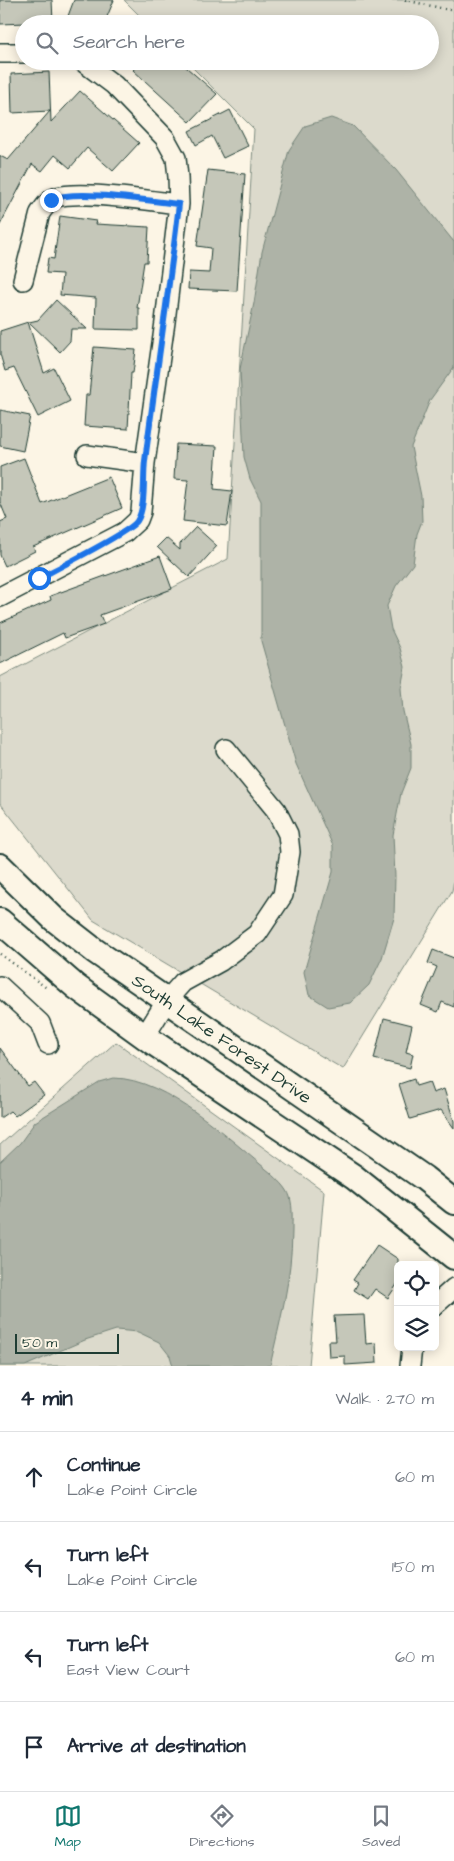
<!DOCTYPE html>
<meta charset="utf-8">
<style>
:root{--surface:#fff;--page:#f6f6f7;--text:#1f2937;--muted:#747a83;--line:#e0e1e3;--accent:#0f766e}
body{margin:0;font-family:"Architects Daughter",sans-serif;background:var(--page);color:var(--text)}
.controls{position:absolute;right:15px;bottom:15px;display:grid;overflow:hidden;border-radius:8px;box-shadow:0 2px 12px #0003}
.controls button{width:45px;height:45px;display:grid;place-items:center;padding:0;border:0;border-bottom:1px solid var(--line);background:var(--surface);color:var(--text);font:25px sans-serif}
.scale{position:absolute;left:15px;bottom:12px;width:104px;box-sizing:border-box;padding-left:5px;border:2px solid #1f3d34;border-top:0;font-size:14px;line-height:18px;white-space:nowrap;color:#1f3d34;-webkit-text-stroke:4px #fcf5e5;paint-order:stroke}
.stop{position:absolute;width:15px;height:15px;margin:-11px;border:4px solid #1a73e8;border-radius:50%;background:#fff}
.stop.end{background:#1a73e8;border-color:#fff;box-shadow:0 1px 5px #0008}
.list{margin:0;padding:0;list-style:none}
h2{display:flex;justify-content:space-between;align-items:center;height:65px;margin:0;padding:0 20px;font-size:21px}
h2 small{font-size:16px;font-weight:400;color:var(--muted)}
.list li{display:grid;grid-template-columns:32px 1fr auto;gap:15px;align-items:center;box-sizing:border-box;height:90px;padding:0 20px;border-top:1px solid var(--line)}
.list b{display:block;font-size:19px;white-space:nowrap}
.list p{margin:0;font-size:16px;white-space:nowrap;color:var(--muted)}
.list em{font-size:16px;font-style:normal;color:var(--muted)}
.icon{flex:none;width:28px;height:28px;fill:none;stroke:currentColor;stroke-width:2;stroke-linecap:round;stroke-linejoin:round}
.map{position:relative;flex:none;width:454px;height:1366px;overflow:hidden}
.search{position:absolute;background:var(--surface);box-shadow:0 2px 12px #0003;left:15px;right:15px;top:15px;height:55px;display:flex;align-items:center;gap:12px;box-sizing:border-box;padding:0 18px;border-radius:28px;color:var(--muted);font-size:19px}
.sheet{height:425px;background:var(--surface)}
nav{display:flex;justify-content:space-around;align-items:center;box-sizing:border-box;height:70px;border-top:1px solid var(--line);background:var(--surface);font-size:14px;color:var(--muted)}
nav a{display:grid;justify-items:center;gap:2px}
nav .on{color:var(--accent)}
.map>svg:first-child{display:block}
.green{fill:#dcdacc;stroke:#7e8c80}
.water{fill:#aeb3a7;stroke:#758479}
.building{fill:#c5c7b9;stroke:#1f3d34}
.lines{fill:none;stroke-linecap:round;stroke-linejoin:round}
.minor-casing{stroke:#1f3d34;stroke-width:22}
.major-casing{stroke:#1f3d34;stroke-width:28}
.path{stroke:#1f3d34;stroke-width:2.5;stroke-dasharray:1 4;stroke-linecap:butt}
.minor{stroke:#fcf5e5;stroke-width:19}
.major{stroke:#fcf5e5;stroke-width:24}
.route{stroke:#1a73e8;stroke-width:6}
.labels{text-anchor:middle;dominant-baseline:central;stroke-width:4.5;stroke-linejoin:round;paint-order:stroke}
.street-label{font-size:18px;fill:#1f3d34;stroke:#fcf5e5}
</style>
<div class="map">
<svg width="454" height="1366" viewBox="0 0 454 1366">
<rect width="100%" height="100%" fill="#fcf5e5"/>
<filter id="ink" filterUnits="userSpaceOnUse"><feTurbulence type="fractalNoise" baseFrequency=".02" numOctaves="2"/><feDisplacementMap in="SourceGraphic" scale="10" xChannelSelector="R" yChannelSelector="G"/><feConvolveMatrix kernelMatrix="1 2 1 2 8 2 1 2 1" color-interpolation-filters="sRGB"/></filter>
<g filter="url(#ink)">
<path class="green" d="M 124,0 L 454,0 L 454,880 L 452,891 L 343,1069 L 93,920 L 0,803 L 0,677 L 228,559 L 254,129 L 186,61 L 430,61 L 430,24 L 148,24 Z
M 116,1042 L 324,1191 L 309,1366 L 0,1366 L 0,1145 Z"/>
<path class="water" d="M 331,118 L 353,126 L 396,170 L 454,242 L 454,367 L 430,400 L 411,447 L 421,496 L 422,521 L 417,534 L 413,564 L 396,586 L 387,606 L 391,629 L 400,648 L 405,667 L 401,688 L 403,711 L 411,744 L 411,768 L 401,793 L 393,835 L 395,876 L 394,918 L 382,958 L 369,985 L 350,1003 L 328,1007 L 309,995 L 304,972 L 333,872 L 333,846 L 296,764 L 261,641 L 261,501 L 250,479 L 244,457 L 240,369 L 254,303 L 262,252 L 289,150 L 305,126 Z
M 113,1078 C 167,1078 231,1141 271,1173 C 278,1180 287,1187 290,1197 C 293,1208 292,1220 292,1231 C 292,1278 280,1321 270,1366 L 173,1366 L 170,1356 L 159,1342 L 138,1332 L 116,1330 L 85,1340 L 25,1366 L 0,1366 L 0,1162 L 20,1143 L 35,1122 L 99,1082 Z"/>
<path class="building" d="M 0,0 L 52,0 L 53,22 L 0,24 Z
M 74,0 L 114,0 L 104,24 L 65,24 Z
M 127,61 L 179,61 L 217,94 L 190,122 L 133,70 L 135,68 Z
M 49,72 L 51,122 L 80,91 L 139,143 L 113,171 L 87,148 L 70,168 L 55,155 L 42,171 L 32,164 L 0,225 L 0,156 L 8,160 L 50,111 L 12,113 L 11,74 Z
M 230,110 L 248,146 L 223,158 L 212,136 L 196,145 L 189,131 Z
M 208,170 L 245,174 L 237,291 L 188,289 L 189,272 L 209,273 L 211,248 L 197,246 Z
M 60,216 L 96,221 L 95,224 L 149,227 L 147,262 L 144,262 L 137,308 L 139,308 L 139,330 L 95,329 L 96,298 L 60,295 L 62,274 L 46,273 L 48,258 L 54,259 Z
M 56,300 L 87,329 L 71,329 L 70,341 L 60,352 L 29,322 L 38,320 Z
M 28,322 L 44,373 L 54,368 L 70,401 L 38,417 L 14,368 L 5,371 L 0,354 L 0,331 Z
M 94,347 L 136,350 L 133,373 L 131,373 L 128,429 L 84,426 L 86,395 L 89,395 Z
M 0,410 L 30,416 L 23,451 L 0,446 Z
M 176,444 L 217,446 L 214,489 L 232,491 L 227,526 L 183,521 L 188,480 L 174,479 Z
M 24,458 L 42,504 L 109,477 L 122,508 L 33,547 L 35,551 L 5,566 L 0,555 L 0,522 L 7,519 L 0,502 L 0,467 Z
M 196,527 L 217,546 L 189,577 L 157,547 L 166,538 L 180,550 L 180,544 Z
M 160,556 L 172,589 L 100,615 L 104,624 L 65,638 L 63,633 L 0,664 L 0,623 L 51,600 L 50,596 Z
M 433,950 L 454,958 L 454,1007 L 442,1002 L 438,1012 L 421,1005 L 437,967 L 428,963 Z
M 384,1018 L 412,1025 L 406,1052 L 413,1054 L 410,1068 L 374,1059 Z
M 0,1048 L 28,1086 L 34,1082 L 44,1095 L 15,1116 L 10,1111 L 0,1118 Z
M 414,1079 L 416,1086 L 429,1082 L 433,1093 L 444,1089 L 454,1121 L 454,1128 L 441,1110 L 410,1119 L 399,1084 Z
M 377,1245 L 398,1259 L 398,1283 L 388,1298 L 375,1289 L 368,1299 L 354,1290 L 358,1283 L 353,1280 Z
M 364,1315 L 366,1344 L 376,1343 L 377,1363 L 345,1365 L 345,1356 L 329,1357 L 328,1341 L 336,1341 L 334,1316 Z"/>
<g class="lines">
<defs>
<path id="minor" d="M 0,53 L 24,53
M 23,280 L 40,213 C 45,206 50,199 57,197 C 80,190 152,201 179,204
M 87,455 L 145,463
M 0,597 L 125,532 L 138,520 L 141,512 L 145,463 L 165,322 L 179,204 L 178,177 L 176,158 L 165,138 L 114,85 L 82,61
M 0,986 L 40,1023 L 48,1044
M 145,1036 L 167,1000 L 183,982 L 221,961 L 257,934 L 283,895 L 290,852 L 288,834 L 276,810 L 226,749
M 435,1305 L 454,1288
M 410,1366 L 412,1347"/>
<g id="major">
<path id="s1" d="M 0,866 L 54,919 L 95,951 L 424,1178 L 454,1202"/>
<path d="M 0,921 L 75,986 L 151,1041 L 354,1177 L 454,1257"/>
</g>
</defs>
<use href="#minor" class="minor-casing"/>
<use href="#major" class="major-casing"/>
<path class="path" d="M 405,0 L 454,11
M 0,954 L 48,989"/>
<use href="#minor" class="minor"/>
<use href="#major" class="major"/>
</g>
</g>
<g class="lines" filter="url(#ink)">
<path class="route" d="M 39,578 C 56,569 130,532 137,521 C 146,508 143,477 145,461 C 156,375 169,290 179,204 C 150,201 73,188 51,200"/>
</g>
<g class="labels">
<g class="street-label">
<text stroke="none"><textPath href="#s1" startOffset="282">South Lake Forest Drive</textPath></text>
</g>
</g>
</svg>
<div class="controls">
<button><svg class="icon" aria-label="locate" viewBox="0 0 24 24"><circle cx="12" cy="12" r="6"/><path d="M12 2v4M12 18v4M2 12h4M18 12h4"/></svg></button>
<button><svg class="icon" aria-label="layers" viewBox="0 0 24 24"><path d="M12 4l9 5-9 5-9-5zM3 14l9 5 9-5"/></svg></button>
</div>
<div class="scale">50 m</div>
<div class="stop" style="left:39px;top:578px"></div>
<div class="stop end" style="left:51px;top:200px"></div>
<div class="search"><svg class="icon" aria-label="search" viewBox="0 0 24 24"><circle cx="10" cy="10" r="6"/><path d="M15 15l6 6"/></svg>Search here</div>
</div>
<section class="sheet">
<h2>4 min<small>Walk · 270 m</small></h2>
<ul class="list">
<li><svg class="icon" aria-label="ahead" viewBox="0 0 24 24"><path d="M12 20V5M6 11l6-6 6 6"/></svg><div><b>Continue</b><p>Lake Point Circle</p></div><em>60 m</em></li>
<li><svg class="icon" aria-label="left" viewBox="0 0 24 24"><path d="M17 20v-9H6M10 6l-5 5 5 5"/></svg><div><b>Turn left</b><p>Lake Point Circle</p></div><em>150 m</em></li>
<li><svg class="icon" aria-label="left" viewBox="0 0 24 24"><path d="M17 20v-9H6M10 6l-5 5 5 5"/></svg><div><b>Turn left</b><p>East View Court</p></div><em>60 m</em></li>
<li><svg class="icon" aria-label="arrive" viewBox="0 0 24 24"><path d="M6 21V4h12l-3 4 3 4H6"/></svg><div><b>Arrive at destination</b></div></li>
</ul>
</section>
<nav>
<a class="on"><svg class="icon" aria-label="map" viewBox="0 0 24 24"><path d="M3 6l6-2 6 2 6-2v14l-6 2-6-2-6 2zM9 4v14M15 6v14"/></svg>Map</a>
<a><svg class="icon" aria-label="directions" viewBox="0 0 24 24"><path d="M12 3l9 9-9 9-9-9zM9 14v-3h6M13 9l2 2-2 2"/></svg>Directions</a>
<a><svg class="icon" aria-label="saved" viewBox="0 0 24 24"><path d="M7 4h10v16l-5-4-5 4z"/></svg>Saved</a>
</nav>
